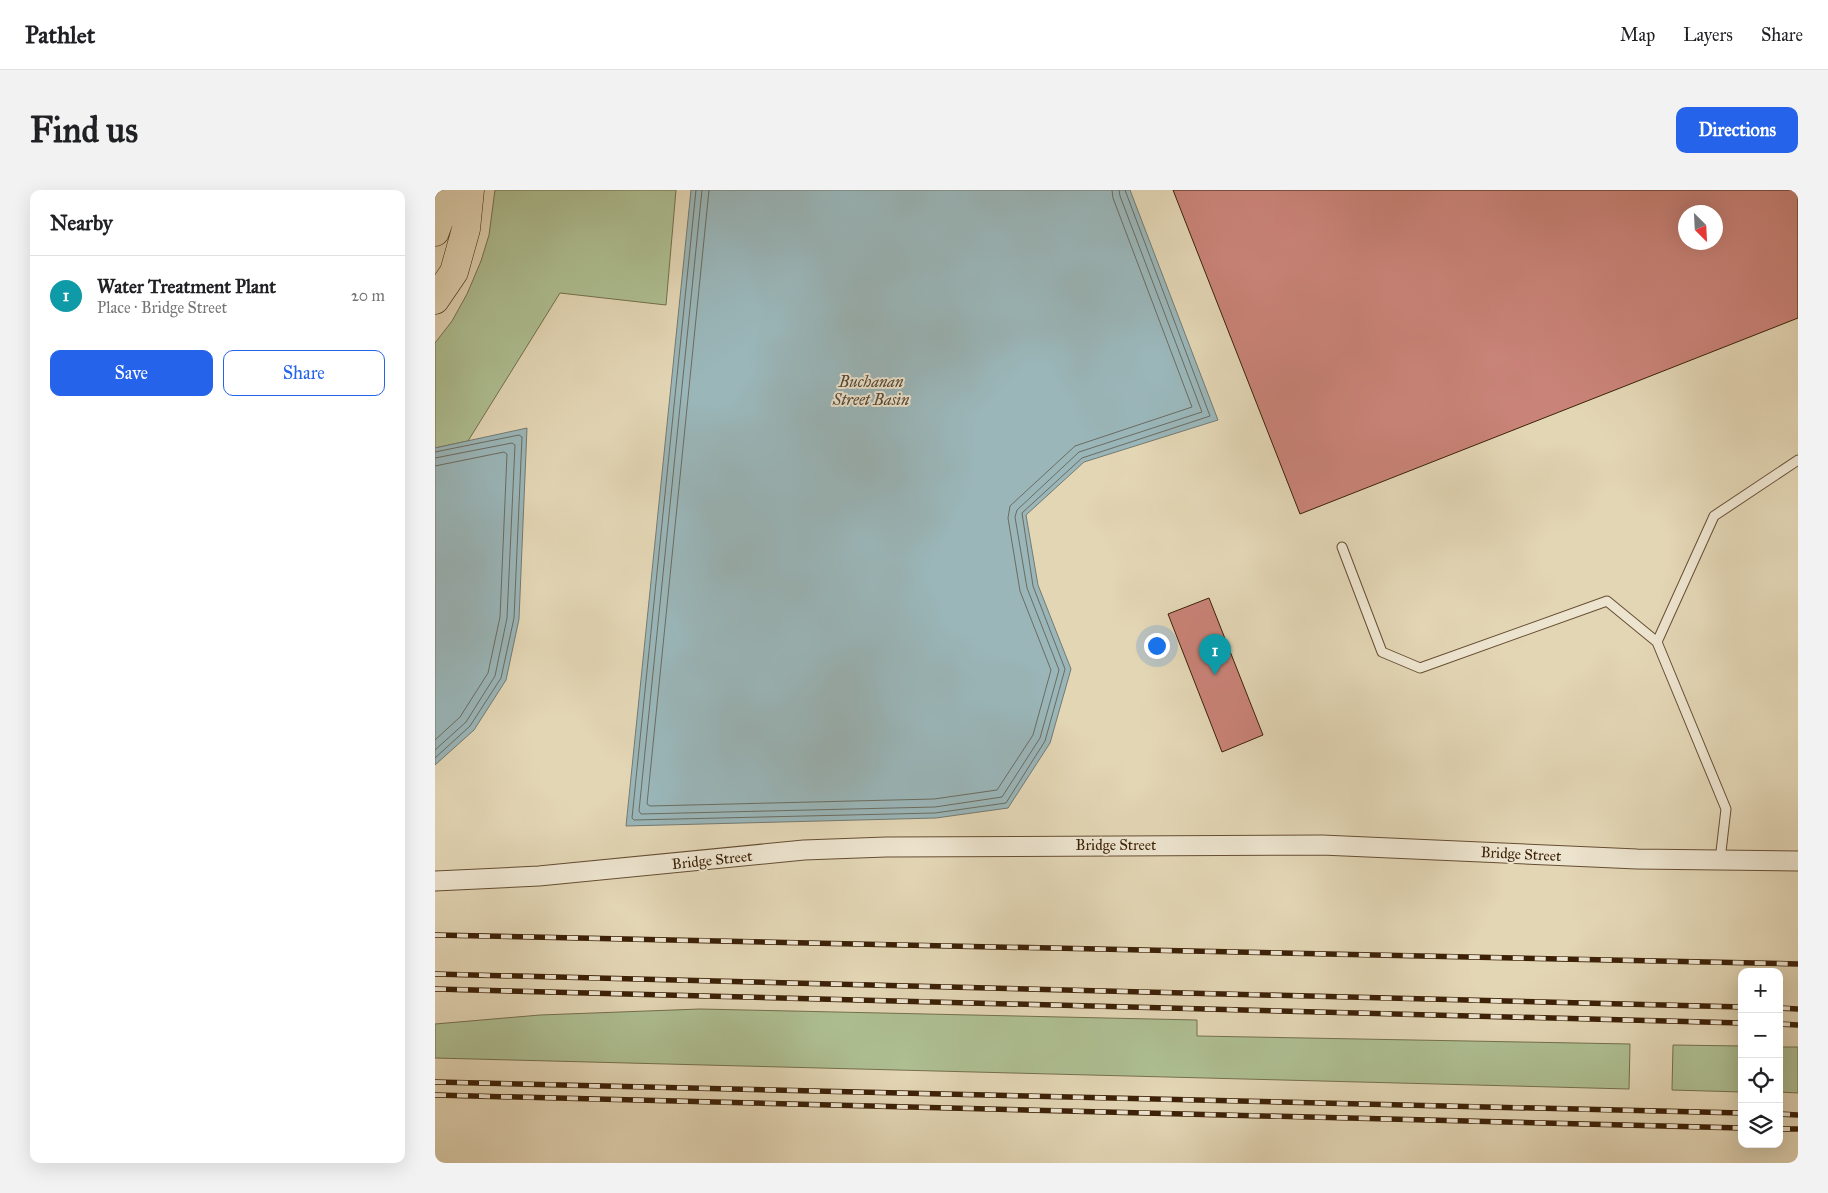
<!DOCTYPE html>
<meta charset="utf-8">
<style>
:root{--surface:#fff;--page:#f2f2f2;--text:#202124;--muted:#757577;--line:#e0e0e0;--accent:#2563eb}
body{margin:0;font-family:"IM FELL Great Primer",serif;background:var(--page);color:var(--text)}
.controls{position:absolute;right:15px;bottom:15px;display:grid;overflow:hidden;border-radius:10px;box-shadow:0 5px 20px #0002}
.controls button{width:45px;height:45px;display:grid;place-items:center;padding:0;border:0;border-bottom:1px solid var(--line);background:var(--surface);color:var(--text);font:25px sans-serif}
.compass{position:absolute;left:1243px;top:15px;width:45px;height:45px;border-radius:50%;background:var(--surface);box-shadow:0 5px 20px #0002;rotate:156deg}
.you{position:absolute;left:721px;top:455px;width:18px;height:18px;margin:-12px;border:4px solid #fff;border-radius:50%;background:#1a73e8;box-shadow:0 0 0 8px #1a73e833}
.badge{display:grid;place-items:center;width:32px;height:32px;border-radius:50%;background:var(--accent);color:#fff;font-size:16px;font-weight:700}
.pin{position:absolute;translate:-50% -41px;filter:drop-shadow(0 1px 2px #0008)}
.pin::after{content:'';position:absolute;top:26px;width:18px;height:15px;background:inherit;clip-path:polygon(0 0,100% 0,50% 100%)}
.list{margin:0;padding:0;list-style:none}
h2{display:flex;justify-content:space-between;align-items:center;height:65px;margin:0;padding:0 20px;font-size:21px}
h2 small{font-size:16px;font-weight:400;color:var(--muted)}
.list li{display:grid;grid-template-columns:32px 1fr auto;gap:15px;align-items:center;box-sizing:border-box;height:80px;padding:0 20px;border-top:1px solid var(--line)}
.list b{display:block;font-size:19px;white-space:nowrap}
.list p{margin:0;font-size:16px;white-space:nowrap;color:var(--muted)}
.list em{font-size:16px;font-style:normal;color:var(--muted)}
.actions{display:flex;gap:10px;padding:15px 20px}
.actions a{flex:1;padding:11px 0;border:1px solid var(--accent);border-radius:10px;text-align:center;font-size:18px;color:var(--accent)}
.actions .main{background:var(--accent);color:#fff}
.icon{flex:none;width:28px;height:28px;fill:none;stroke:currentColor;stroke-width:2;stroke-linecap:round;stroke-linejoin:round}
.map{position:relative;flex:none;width:1363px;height:973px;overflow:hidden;border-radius:10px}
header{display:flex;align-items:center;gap:30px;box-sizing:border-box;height:70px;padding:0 25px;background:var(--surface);border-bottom:1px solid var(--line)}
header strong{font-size:24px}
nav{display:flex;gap:28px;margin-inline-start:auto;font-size:18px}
.intro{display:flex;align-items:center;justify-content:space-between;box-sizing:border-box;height:120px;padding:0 30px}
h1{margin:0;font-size:35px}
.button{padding:12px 22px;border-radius:10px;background:var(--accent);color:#fff;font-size:18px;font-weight:700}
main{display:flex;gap:30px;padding:0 30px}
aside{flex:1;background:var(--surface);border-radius:10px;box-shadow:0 5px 20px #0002}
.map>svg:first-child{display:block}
.green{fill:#aebf92;stroke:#75704c}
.water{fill:#9ab6b9;stroke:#747a72}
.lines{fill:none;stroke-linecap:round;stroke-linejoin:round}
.shore{stroke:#6b6c60;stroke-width:1}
.building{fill:#c98378;stroke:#3c2107;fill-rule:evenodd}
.lane-casing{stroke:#664e32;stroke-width:11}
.street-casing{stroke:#664e32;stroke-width:21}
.highway-casing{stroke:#3c2107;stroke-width:29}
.lane{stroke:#ede4cf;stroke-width:9}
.street{stroke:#ede4cf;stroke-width:19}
.highway{stroke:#e3d6b5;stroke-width:28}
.rail-casing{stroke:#3c2107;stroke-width:5.5}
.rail{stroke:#ede4cf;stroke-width:4;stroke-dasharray:11;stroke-linecap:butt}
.labels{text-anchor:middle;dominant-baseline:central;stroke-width:4;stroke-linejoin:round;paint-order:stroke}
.street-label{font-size:15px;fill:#3c2107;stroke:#ede4cf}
.water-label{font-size:16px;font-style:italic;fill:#544634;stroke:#ede4cf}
</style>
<header>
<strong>Pathlet</strong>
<nav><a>Map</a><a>Layers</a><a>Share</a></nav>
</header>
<div class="intro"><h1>Find us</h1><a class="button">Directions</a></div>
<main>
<aside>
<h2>Nearby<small></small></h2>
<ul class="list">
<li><span class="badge" style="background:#0f9aa8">1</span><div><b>Water Treatment Plant</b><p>Place · Bridge Street</p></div><em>20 m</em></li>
</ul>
<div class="actions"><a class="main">Save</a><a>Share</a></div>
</aside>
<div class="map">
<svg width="1363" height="973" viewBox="0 0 1363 973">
<rect width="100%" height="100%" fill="#e3d6b5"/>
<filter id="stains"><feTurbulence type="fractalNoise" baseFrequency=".004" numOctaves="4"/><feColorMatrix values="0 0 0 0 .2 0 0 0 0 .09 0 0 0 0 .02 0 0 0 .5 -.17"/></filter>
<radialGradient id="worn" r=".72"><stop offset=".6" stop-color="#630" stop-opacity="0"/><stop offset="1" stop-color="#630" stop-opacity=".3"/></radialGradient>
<path class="green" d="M 60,0 L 241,0 L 231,115 L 125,103 L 33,251 L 0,258 L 0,153 L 17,131 L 32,104 L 46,71 L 54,45 Z
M 265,819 L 762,830 L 762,846 L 1195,854 L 1194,899 L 0,868 L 0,834 L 105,825 Z
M 1238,855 L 1307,856 L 1307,902 L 1237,900 Z
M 1344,857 L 1363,857 L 1363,903 L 1344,902 Z"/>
<path class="water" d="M 256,0 L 695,0 L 783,230 L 649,272 L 591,325 L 603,395 L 636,479 L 615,553 L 573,618 L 501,628 L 191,636 Z
M 92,238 L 84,429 L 71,490 L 39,540 L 0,575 L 0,258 Z"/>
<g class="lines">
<path class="shore" d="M 261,0 L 197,628 L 199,630 L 500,623 L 571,613 L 610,551 L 630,479 L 598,396 L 587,323 L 647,268 L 775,226 L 690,0
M 267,0 L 204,621 L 206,624 L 500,617 L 567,607 L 605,548 L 624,480 L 592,398 L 580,327 L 582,320 L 644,262 L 767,222 L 685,6 L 684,0
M 274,0 L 212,614 L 215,616 L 499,609 L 562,600 L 598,545 L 616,480 L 585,401 L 573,328 L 575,316 L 640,256 L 757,217 L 678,8 L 677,0
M 0,262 L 84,245 L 87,247 L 79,428 L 66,488 L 35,536 L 0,568
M 0,268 L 77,253 L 80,255 L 72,428 L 60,486 L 31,532 L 0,560
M 0,276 L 69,262 L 72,264 L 65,427 L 53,483 L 25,527 L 0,550"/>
</g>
<path class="building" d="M 738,0 L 1363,0 L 1363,128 L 865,324 ZM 1250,22 L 1280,22 L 1280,52 L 1250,52 Z
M 774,408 L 828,545 L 787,562 L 733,424 Z"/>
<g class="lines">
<defs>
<path id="lane" d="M 907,357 L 947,462 L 985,478 L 1172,411 L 1222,452
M 1285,670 L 1291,619 L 1222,452 L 1279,326 L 1363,270"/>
<path id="street" d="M 0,691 L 104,686 L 369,660 L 451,657 L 887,655 L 1202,669 L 1363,671"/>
<path id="highway" d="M 0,42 L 4,31 L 8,0
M 0,110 L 19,82 L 31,39 L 35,0"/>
</defs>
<use href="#lane" class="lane-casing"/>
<use href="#street" class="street-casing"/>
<use href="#highway" class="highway-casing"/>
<use href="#lane" class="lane"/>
<use href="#street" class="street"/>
<use href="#highway" class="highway"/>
<defs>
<path id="rail" d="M 0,745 L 1363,774
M 0,784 L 1307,817
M 0,799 L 1307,833
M 1344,818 L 1363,819
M 1344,834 L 1363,835
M 0,892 L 1307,923
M 0,905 L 1307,938
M 1344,924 L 1363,925
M 1344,939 L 1363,939"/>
</defs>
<use href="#rail" class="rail-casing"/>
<use href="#rail" class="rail"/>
</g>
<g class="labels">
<g class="street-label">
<text x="681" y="655">Bridge Street</text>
<text transform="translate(1086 664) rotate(3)">Bridge Street</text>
<text transform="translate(277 670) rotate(-6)">Bridge Street</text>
</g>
<g class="water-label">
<text x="436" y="191">Buchanan<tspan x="436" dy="18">Street Basin</tspan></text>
</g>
</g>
<rect width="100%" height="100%" filter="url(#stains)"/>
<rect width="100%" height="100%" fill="url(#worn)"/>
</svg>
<div class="controls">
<button>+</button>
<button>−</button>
<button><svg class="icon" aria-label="locate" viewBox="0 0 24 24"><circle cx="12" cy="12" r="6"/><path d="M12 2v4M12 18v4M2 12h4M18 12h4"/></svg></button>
<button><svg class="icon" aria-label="layers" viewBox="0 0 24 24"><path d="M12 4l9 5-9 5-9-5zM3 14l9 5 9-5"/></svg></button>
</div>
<svg class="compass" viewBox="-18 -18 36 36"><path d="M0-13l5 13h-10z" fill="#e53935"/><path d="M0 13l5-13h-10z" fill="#757577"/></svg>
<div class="you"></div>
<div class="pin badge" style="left:780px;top:485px;background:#0f9aa8">1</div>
</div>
</main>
